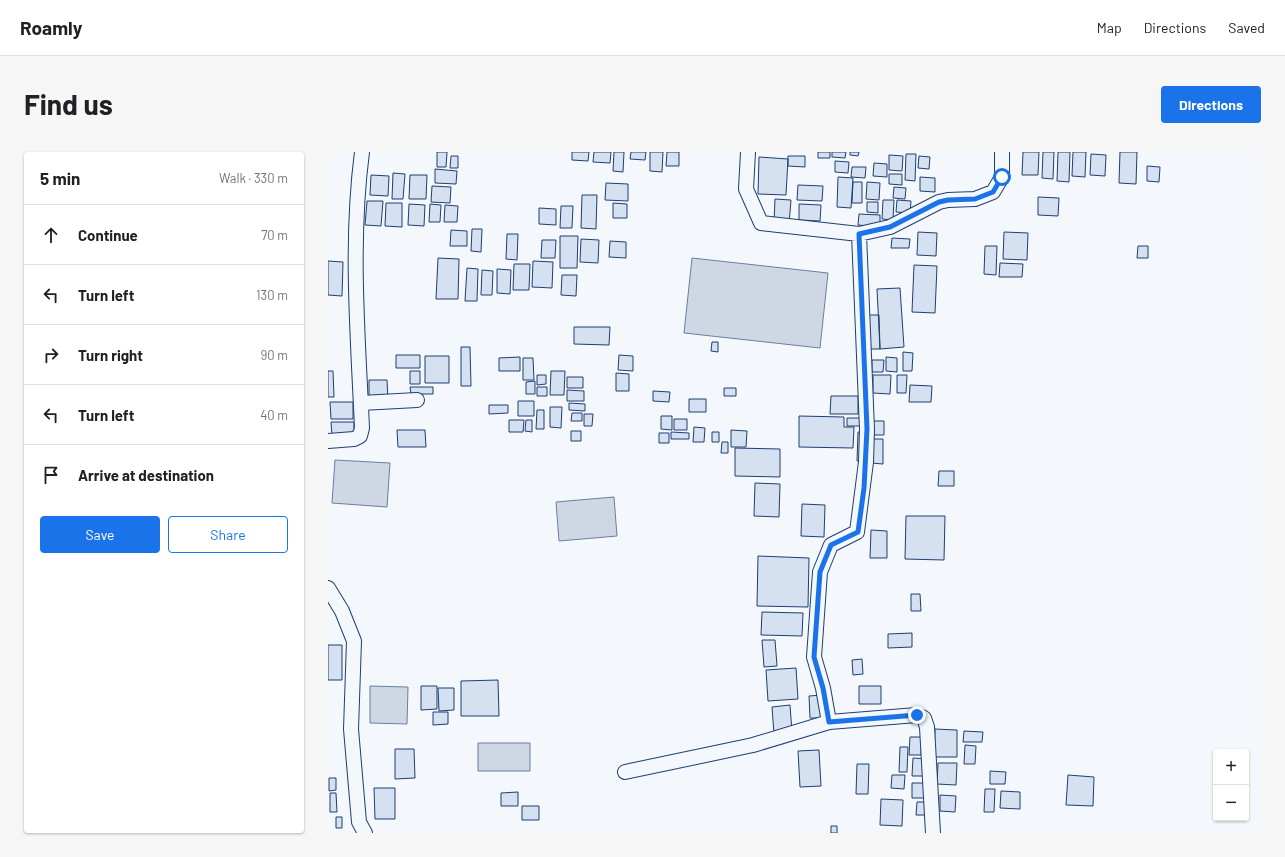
<!DOCTYPE html>
<meta charset="utf-8">
<style>
:root{--surface:#fff;--page:#f6f6f6;--text:#202124;--muted:#757577;--line:#e0e0e0;--accent:#1a73e8}
body{margin:0;font-family:Barlow,sans-serif;background:var(--page);color:var(--text)}
.controls{position:absolute;right:12px;bottom:12px;display:grid;overflow:hidden;border-radius:4px;box-shadow:0 1px 3px #0004}
.controls button{width:36px;height:36px;display:grid;place-items:center;padding:0;border:0;border-bottom:1px solid var(--line);background:var(--surface);color:var(--text);font:20px sans-serif}
.stop{position:absolute;width:12px;height:12px;margin:-9px;border:3px solid #1a73e8;border-radius:50%;background:#fff}
.stop.end{background:#1a73e8;border-color:#fff;box-shadow:0 1px 4px #0008}
.list{margin:0;padding:0;list-style:none}
h2{display:flex;justify-content:space-between;align-items:center;height:52px;margin:0;padding:0 16px;font-size:17px}
h2 small{font-size:13px;font-weight:400;color:var(--muted)}
.list li{display:grid;grid-template-columns:26px 1fr auto;gap:12px;align-items:center;box-sizing:border-box;height:60px;padding:0 16px;border-top:1px solid var(--line)}
.list b{display:block;font-size:15px;white-space:nowrap}
.list em{font-size:13px;font-style:normal;color:var(--muted)}
.actions{display:flex;gap:8px;padding:12px 16px}
.actions a{flex:1;padding:9px 0;border:1px solid var(--accent);border-radius:4px;text-align:center;font-size:14px;color:var(--accent)}
.actions .main{background:var(--accent);color:#fff}
.icon{flex:none;width:22px;height:22px;fill:none;stroke:currentColor;stroke-width:2;stroke-linecap:round;stroke-linejoin:round}
.map{position:relative;flex:none;width:933px;height:681px;overflow:hidden;border-radius:4px}
header{display:flex;align-items:center;gap:24px;box-sizing:border-box;height:56px;padding:0 20px;background:var(--surface);border-bottom:1px solid var(--line)}
header strong{font-size:19px}
nav{display:flex;gap:22px;margin-inline-start:auto;font-size:14px}
.intro{display:flex;align-items:center;justify-content:space-between;box-sizing:border-box;height:96px;padding:0 24px}
h1{margin:0;font-size:28px}
.button{padding:10px 18px;border-radius:4px;background:var(--accent);color:#fff;font-size:14px;font-weight:700}
main{display:flex;gap:24px;padding:0 24px}
aside{flex:1;background:var(--surface);border-radius:4px;box-shadow:0 1px 3px #0004}
.map>svg:first-child{display:block}
.water{fill:#cfd7e4;stroke:#687fa3}
.building{fill:#d5e0f0;stroke:#1d3f73}
.lines{fill:none;stroke-linecap:round;stroke-linejoin:round}
.minor-casing{stroke:#1d3f73;stroke-width:16}
.minor{stroke:#f4f7fb;stroke-width:14}
.route{stroke:#1a73e8;stroke-width:5}
</style>
<header>
<strong>Roamly</strong>
<nav><a>Map</a><a>Directions</a><a>Saved</a></nav>
</header>
<div class="intro"><h1>Find us</h1><a class="button">Directions</a></div>
<main>
<aside>
<h2>5 min<small>Walk · 330 m</small></h2>
<ul class="list">
<li><svg class="icon" aria-label="ahead" viewBox="0 0 24 24"><path d="M12 20V5M6 11l6-6 6 6"/></svg><div><b>Continue</b></div><em>70 m</em></li>
<li><svg class="icon" aria-label="left" viewBox="0 0 24 24"><path d="M17 20v-9H6M10 6l-5 5 5 5"/></svg><div><b>Turn left</b></div><em>130 m</em></li>
<li><svg class="icon" aria-label="right" viewBox="0 0 24 24"><path d="M7 20v-9h11M14 6l5 5-5 5"/></svg><div><b>Turn right</b></div><em>90 m</em></li>
<li><svg class="icon" aria-label="left" viewBox="0 0 24 24"><path d="M17 20v-9H6M10 6l-5 5 5 5"/></svg><div><b>Turn left</b></div><em>40 m</em></li>
<li><svg class="icon" aria-label="arrive" viewBox="0 0 24 24"><path d="M6 21V4h12l-3 4 3 4H6"/></svg><div><b>Arrive at destination</b></div></li>
</ul>
<div class="actions"><a class="main">Save</a><a>Share</a></div>
</aside>
<div class="map">
<svg width="933" height="681" viewBox="0 0 933 681">
<rect width="100%" height="100%" fill="#f4f7fb"/>
<path class="water" d="M 364,106 L 500,121 L 492,196 L 356,181 Z
M 7,308 L 62,311 L 59,355 L 4,351 Z
M 286,345 L 289,384 L 231,389 L 228,350 Z
M 42,534 L 80,535 L 79,572 L 42,571 Z
M 150,591 L 202,591 L 202,619 L 150,619 Z"/>
<path class="building" d="M 109,0 L 119,0 L 118,15 L 109,15 Z
M 244,0 L 261,0 L 260,9 L 244,8 Z
M 266,0 L 283,0 L 282,11 L 265,10 Z
M 286,0 L 296,0 L 295,20 L 285,19 Z
M 303,0 L 318,0 L 317,8 L 302,7 Z
M 322,0 L 335,0 L 334,20 L 322,19 Z
M 339,0 L 351,0 L 351,14 L 338,14 Z
M 490,0 L 502,0 L 502,6 L 490,6 Z
M 504,0 L 518,0 L 517,6 L 504,5 Z
M 522,0 L 531,0 L 530,4 L 522,3 Z
M 695,0 L 711,0 L 710,23 L 694,23 Z
M 715,0 L 726,0 L 725,27 L 714,26 Z
M 730,0 L 742,0 L 741,30 L 729,29 Z
M 745,0 L 758,0 L 757,25 L 744,24 Z
M 792,0 L 809,0 L 808,32 L 791,31 Z
M 578,2 L 588,2 L 587,29 L 577,28 Z
M 763,2 L 778,3 L 777,24 L 762,23 Z
M 561,3 L 575,4 L 574,19 L 561,18 Z
M 123,4 L 130,4 L 130,16 L 122,16 Z
M 460,4 L 477,4 L 477,15 L 460,14 Z
M 591,4 L 602,5 L 601,17 L 590,16 Z
M 431,5 L 460,7 L 458,43 L 430,42 Z
M 507,9 L 521,10 L 520,21 L 507,20 Z
M 546,11 L 559,12 L 559,25 L 545,24 Z
M 819,14 L 832,15 L 831,30 L 819,29 Z
M 524,15 L 538,15 L 537,26 L 523,25 Z
M 107,17 L 129,19 L 128,32 L 107,31 Z
M 65,21 L 77,22 L 75,47 L 64,47 Z
M 561,22 L 574,22 L 574,33 L 561,32 Z
M 43,23 L 61,24 L 60,44 L 42,43 Z
M 82,23 L 99,23 L 98,47 L 81,47 Z
M 510,25 L 525,26 L 523,56 L 509,55 Z
M 592,25 L 607,26 L 607,40 L 592,39 Z
M 525,30 L 534,30 L 534,51 L 524,51 Z
M 539,30 L 552,31 L 551,48 L 538,47 Z
M 278,31 L 300,32 L 300,49 L 277,48 Z
M 470,33 L 495,34 L 494,49 L 469,48 Z
M 104,34 L 123,35 L 122,51 L 103,50 Z
M 566,35 L 578,36 L 577,47 L 565,46 Z
M 254,43 L 269,43 L 268,77 L 253,76 Z
M 710,45 L 731,46 L 730,64 L 710,63 Z
M 447,47 L 463,48 L 461,72 L 446,71 Z
M 555,48 L 566,48 L 565,68 L 554,67 Z
M 569,48 L 583,49 L 582,61 L 568,60 Z
M 39,49 L 55,49 L 53,74 L 37,73 Z
M 539,50 L 550,50 L 550,61 L 539,60 Z
M 58,51 L 74,51 L 74,75 L 57,74 Z
M 285,51 L 299,52 L 299,66 L 285,66 Z
M 81,52 L 97,53 L 96,74 L 80,73 Z
M 102,52 L 113,53 L 112,70 L 101,70 Z
M 471,52 L 493,53 L 492,69 L 471,68 Z
M 117,53 L 130,54 L 129,70 L 116,70 Z
M 233,54 L 245,54 L 244,76 L 232,76 Z
M 211,56 L 228,57 L 228,73 L 211,72 Z
M 531,62 L 552,63 L 552,75 L 530,73 Z
M 144,77 L 154,77 L 153,100 L 143,99 Z
M 123,78 L 139,79 L 139,94 L 122,94 Z
M 590,80 L 609,81 L 608,104 L 589,103 Z
M 676,80 L 700,81 L 699,108 L 675,107 Z
M 179,82 L 190,82 L 189,108 L 178,107 Z
M 232,84 L 250,84 L 249,116 L 232,116 Z
M 564,86 L 582,87 L 581,96 L 563,96 Z
M 253,87 L 271,88 L 270,111 L 252,110 Z
M 214,88 L 228,88 L 227,106 L 213,106 Z
M 282,89 L 298,90 L 298,106 L 281,105 Z
M 657,94 L 669,94 L 668,123 L 656,122 Z
M 810,94 L 820,94 L 820,106 L 809,106 Z
M 110,106 L 131,107 L 130,147 L 108,147 Z
M 0,109 L 15,110 L 14,144 L 0,143 Z
M 205,109 L 225,110 L 224,136 L 204,135 Z
M 672,111 L 695,112 L 694,125 L 671,125 Z
M 186,112 L 202,112 L 201,138 L 185,138 Z
M 586,113 L 609,114 L 607,161 L 584,160 Z
M 139,116 L 150,117 L 149,149 L 137,149 Z
M 169,117 L 183,118 L 182,142 L 169,141 Z
M 154,118 L 165,119 L 164,143 L 153,143 Z
M 234,123 L 249,123 L 248,144 L 233,143 Z
M 572,136 L 576,195 L 552,197 L 549,137 Z
M 538,163 L 551,163 L 552,197 L 540,197 Z
M 246,175 L 282,175 L 281,193 L 246,192 Z
M 384,190 L 390,190 L 390,200 L 383,199 Z
M 133,195 L 142,195 L 143,234 L 133,234 Z
M 575,200 L 585,201 L 584,219 L 575,219 Z
M 68,203 L 92,203 L 92,216 L 68,216 Z
M 291,203 L 305,204 L 305,219 L 290,218 Z
M 97,204 L 121,204 L 121,231 L 97,231 Z
M 192,205 L 192,219 L 171,219 L 171,206 Z
M 558,205 L 569,206 L 569,220 L 558,219 Z
M 195,206 L 205,206 L 206,228 L 195,228 Z
M 544,208 L 556,208 L 555,220 L 544,220 Z
M 0,219 L 5,219 L 6,245 L 0,245 Z
M 82,219 L 92,219 L 92,232 L 82,232 Z
M 223,219 L 237,219 L 236,243 L 222,243 Z
M 288,221 L 301,222 L 301,239 L 288,239 Z
M 209,223 L 218,223 L 218,232 L 209,233 Z
M 545,223 L 563,223 L 562,242 L 545,241 Z
M 569,223 L 579,223 L 578,241 L 569,241 Z
M 239,225 L 255,225 L 255,236 L 239,236 Z
M 41,228 L 59,228 L 60,247 L 41,247 Z
M 207,229 L 207,242 L 198,242 L 198,230 Z
M 582,233 L 604,234 L 603,250 L 581,250 Z
M 82,235 L 105,235 L 105,242 L 83,242 Z
M 209,235 L 219,235 L 219,244 L 209,244 Z
M 396,236 L 408,236 L 408,244 L 396,244 Z
M 239,238 L 256,239 L 256,249 L 239,249 Z
M 325,239 L 342,240 L 341,250 L 325,249 Z
M 503,244 L 530,244 L 530,262 L 502,262 Z
M 361,247 L 378,247 L 378,260 L 361,260 Z
M 190,249 L 206,249 L 206,264 L 190,264 Z
M 2,250 L 25,250 L 25,267 L 3,267 Z
M 241,251 L 257,252 L 257,259 L 241,258 Z
M 161,253 L 180,253 L 180,261 L 161,262 Z
M 222,255 L 234,255 L 233,276 L 222,275 Z
M 209,258 L 216,258 L 216,277 L 208,277 Z
M 244,261 L 254,261 L 254,269 L 243,269 Z
M 256,262 L 265,262 L 264,274 L 256,274 Z
M 333,264 L 344,264 L 344,278 L 333,277 Z
M 471,264 L 516,265 L 516,275 L 526,275 L 525,296 L 471,295 Z
M 519,266 L 536,266 L 536,274 L 519,274 Z
M 346,267 L 359,267 L 359,278 L 346,278 Z
M 181,268 L 196,268 L 195,280 L 181,280 Z
M 198,268 L 204,268 L 204,280 L 197,279 Z
M 545,269 L 556,269 L 556,283 L 544,283 Z
M 3,270 L 26,270 L 26,283 L 4,284 Z
M 366,275 L 377,276 L 376,290 L 365,290 Z
M 69,278 L 97,278 L 98,295 L 70,295 Z
M 403,278 L 419,279 L 418,295 L 403,295 Z
M 243,279 L 253,279 L 253,289 L 243,289 Z
M 343,280 L 361,281 L 361,287 L 343,287 Z
M 384,280 L 391,280 L 391,290 L 384,290 Z
M 530,280 L 537,280 L 536,309 L 529,309 Z
M 331,281 L 341,281 L 341,291 L 331,291 Z
M 544,287 L 555,287 L 555,312 L 543,311 Z
M 394,290 L 400,290 L 400,301 L 393,301 Z
M 407,296 L 452,297 L 452,325 L 407,324 Z
M 611,319 L 626,319 L 626,334 L 610,334 Z
M 427,331 L 452,332 L 451,365 L 426,364 Z
M 474,352 L 497,353 L 496,385 L 473,384 Z
M 578,364 L 617,364 L 616,408 L 577,407 Z
M 543,378 L 559,379 L 559,406 L 542,406 Z
M 430,404 L 481,406 L 480,455 L 429,454 Z
M 583,442 L 592,442 L 593,459 L 583,459 Z
M 434,460 L 475,461 L 474,484 L 433,483 Z
M 584,481 L 584,495 L 560,496 L 560,482 Z
M 434,488 L 447,488 L 449,514 L 436,515 Z
M 0,493 L 14,493 L 14,528 L 0,528 Z
M 534,507 L 535,522 L 525,523 L 524,508 Z
M 468,516 L 470,547 L 440,549 L 438,518 Z
M 170,528 L 171,564 L 133,564 L 133,529 Z
M 93,534 L 109,534 L 109,557 L 93,558 Z
M 531,534 L 553,534 L 553,552 L 531,552 Z
M 110,536 L 126,536 L 126,558 L 111,559 Z
M 494,543 L 495,566 L 482,566 L 481,544 Z
M 462,553 L 464,580 L 446,582 L 444,555 Z
M 105,560 L 120,560 L 120,572 L 105,573 Z
M 607,577 L 629,578 L 629,605 L 606,605 Z
M 636,579 L 655,580 L 654,590 L 635,590 Z
M 582,585 L 594,585 L 593,603 L 581,603 Z
M 637,593 L 648,594 L 647,612 L 636,612 Z
M 572,595 L 580,595 L 579,620 L 571,620 Z
M 67,597 L 86,597 L 87,626 L 67,627 Z
M 491,598 L 493,634 L 472,635 L 470,599 Z
M 585,606 L 600,607 L 599,624 L 584,624 Z
M 610,611 L 629,611 L 628,633 L 609,632 Z
M 529,612 L 541,612 L 540,642 L 528,642 Z
M 662,619 L 678,620 L 677,632 L 662,632 Z
M 564,623 L 577,623 L 576,637 L 563,636 Z
M 740,623 L 766,625 L 765,654 L 738,653 Z
M 1,626 L 8,626 L 8,638 L 1,639 Z
M 584,631 L 601,631 L 600,646 L 584,646 Z
M 46,636 L 67,636 L 67,667 L 47,667 Z
M 657,637 L 667,637 L 666,660 L 656,660 Z
M 673,639 L 692,640 L 692,657 L 672,656 Z
M 190,640 L 190,654 L 173,654 L 173,641 Z
M 2,641 L 8,641 L 9,660 L 2,660 Z
M 612,643 L 628,644 L 627,660 L 612,659 Z
M 553,647 L 575,648 L 574,674 L 552,673 Z
M 589,650 L 598,650 L 597,663 L 588,663 Z
M 194,654 L 211,654 L 211,668 L 194,668 Z
M 8,665 L 14,665 L 14,676 L 8,676 Z
M 503,674 L 509,674 L 509,681 L 503,681 Z"/>
<g class="lines">
<defs>
<path id="minor" d="M 420,0 L 418,37 L 433,71 L 531,82 L 562,75 L 611,50 L 620,48 L 647,47 L 665,40 L 674,25 L 674,0
M 33,251 L 89,248
M 0,289 L 26,287 L 32,284 L 34,276 C 30,184 22,92 34,0
M 0,436 L 14,459 L 26,489 L 23,577 L 31,670 L 37,681
M 501,570 L 495,536 L 486,505 L 492,420 L 503,393 L 529,380 L 538,310 L 539,277 L 531,82
M 297,620 L 425,593 L 501,570 L 589,563 L 596,566 L 599,575 L 605,681"/>
</defs>
<use href="#minor" class="minor-casing"/>
<use href="#minor" class="minor"/>
</g>
<g class="lines">
<path class="route" d="M 589,563 L 501,570 L 495,536 L 486,505 L 492,420 L 503,393 L 530,380 L 536,336 L 539,277 L 531,82 L 562,75 L 611,50 L 620,48 L 647,47 L 665,40 L 674,25"/>
</g>
</svg>
<div class="controls">
<button>+</button>
<button>−</button>
</div>
<div class="stop" style="left:674px;top:25px"></div>
<div class="stop end" style="left:589px;top:563px"></div>
</div>
</main>
